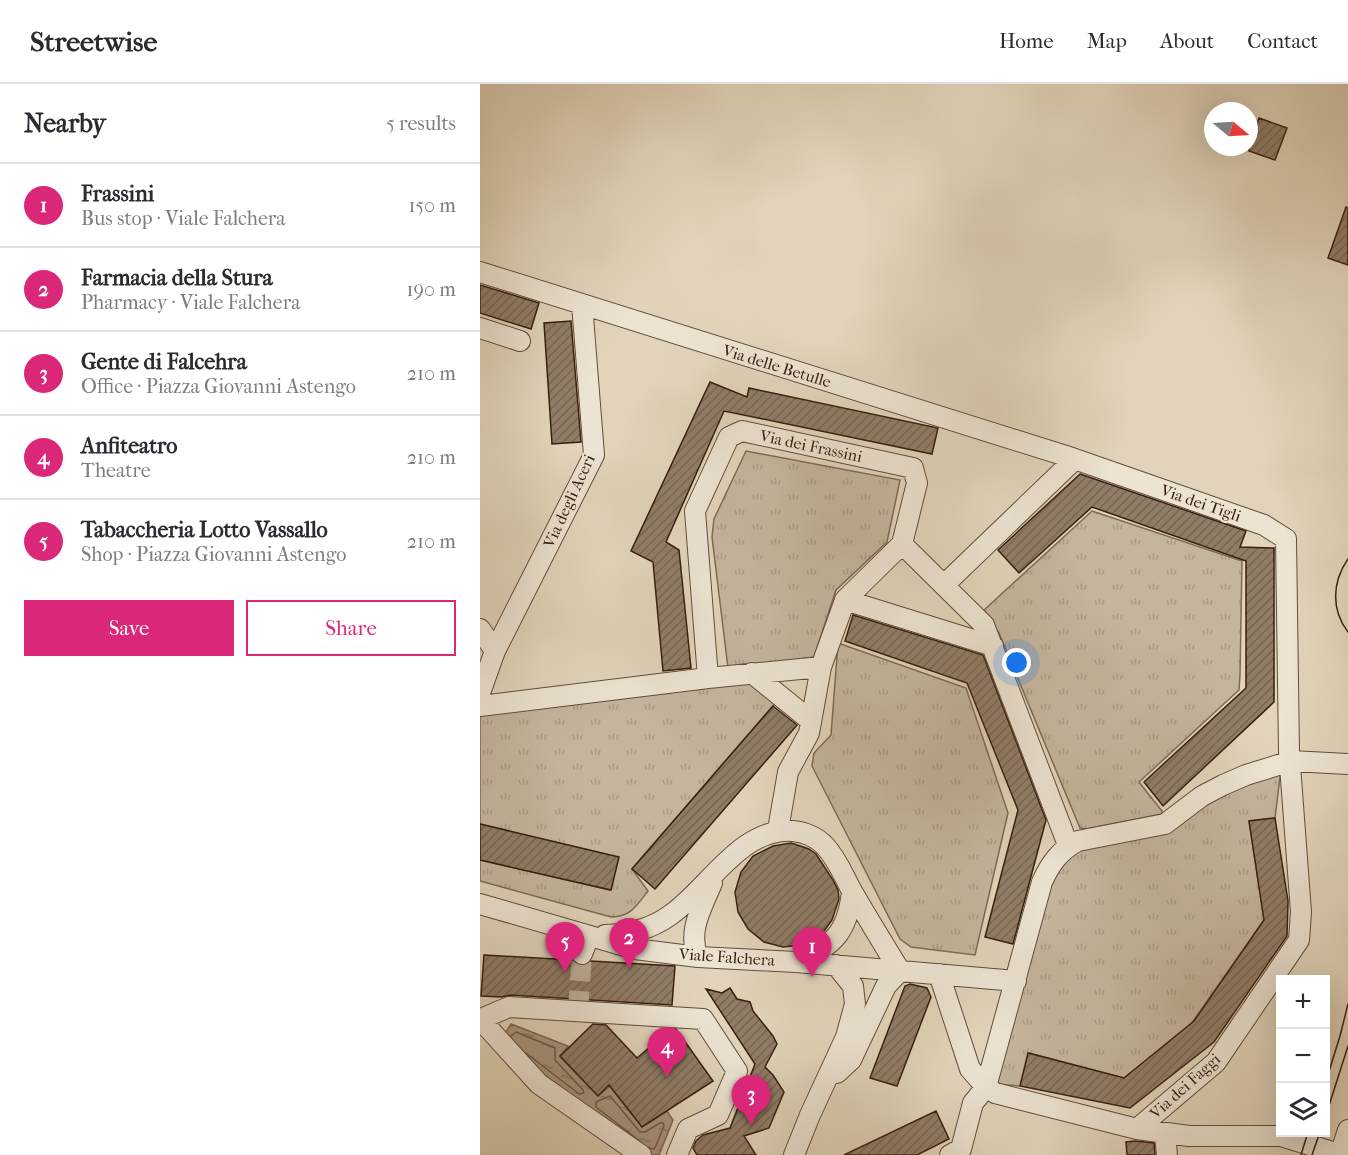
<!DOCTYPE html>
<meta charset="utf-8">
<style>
:root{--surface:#fff;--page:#f7f7f7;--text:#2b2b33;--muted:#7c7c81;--line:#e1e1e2;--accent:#db2777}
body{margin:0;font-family:"IM FELL French Canon",serif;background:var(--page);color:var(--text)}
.controls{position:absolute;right:18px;bottom:18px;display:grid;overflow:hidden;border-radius:0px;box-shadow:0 6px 24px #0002}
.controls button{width:54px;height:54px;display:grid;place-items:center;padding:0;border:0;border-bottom:2px solid var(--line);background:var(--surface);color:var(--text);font:30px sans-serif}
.compass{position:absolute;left:724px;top:18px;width:54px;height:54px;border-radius:50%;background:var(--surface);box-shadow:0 6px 24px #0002;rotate:108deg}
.you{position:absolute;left:537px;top:579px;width:21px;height:21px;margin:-15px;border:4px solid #fff;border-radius:50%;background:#1a73e8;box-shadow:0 0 0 9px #1a73e833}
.badge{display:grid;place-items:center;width:39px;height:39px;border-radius:50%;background:var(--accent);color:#fff;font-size:20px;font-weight:700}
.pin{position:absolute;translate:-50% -50px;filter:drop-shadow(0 2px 3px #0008)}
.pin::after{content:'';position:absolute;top:32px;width:21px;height:18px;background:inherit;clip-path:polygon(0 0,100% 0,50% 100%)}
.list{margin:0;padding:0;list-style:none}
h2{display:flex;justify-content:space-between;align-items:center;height:78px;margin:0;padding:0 24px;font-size:26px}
h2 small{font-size:20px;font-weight:400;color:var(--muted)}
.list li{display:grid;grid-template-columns:39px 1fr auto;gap:18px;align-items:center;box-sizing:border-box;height:84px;padding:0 24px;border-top:2px solid var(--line)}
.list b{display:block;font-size:22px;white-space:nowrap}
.list p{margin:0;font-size:20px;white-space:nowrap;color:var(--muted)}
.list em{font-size:20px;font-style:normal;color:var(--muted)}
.actions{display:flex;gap:12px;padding:18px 24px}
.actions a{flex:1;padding:14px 0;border:2px solid var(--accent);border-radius:0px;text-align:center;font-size:21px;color:var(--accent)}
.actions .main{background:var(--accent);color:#fff}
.icon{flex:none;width:33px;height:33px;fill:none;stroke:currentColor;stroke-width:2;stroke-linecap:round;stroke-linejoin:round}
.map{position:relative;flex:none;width:868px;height:1071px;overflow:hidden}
header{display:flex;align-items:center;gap:36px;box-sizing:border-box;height:84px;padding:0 30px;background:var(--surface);border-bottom:2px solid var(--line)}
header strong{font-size:28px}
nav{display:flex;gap:33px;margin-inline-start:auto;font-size:21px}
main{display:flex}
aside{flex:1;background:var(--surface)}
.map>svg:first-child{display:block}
.grass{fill:url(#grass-tufts);stroke:#7e6a56;stroke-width:1.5}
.water{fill:url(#water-ripples);stroke:#7b6653;stroke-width:1.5}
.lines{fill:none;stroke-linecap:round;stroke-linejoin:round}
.shore{stroke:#705a48;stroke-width:1.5}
.building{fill:url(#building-hatch);stroke:#381f0f;stroke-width:1.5}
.minor-tunnel{stroke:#bfb098;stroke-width:20;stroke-dasharray:20 10;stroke-linecap:butt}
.minor-casing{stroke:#624c3a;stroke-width:22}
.minor{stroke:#ece3d2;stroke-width:20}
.tram{stroke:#381f0f;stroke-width:1.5}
.labels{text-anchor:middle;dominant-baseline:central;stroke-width:4.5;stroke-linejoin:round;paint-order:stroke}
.street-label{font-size:16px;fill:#381f0f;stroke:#ece3d2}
</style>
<header>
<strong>Streetwise</strong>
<nav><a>Home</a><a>Map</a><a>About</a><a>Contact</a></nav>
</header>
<main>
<aside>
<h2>Nearby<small>5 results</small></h2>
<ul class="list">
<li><span class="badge">1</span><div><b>Frassini</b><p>Bus stop · Viale Falchera</p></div><em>150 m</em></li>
<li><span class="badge">2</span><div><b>Farmacia della Stura</b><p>Pharmacy · Viale Falchera</p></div><em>190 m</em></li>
<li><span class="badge">3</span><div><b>Gente di Falcehra</b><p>Office · Piazza Giovanni Astengo</p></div><em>210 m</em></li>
<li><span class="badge">4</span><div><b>Anfiteatro</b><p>Theatre</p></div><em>210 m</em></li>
<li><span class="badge">5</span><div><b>Tabaccheria Lotto Vassallo</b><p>Shop · Piazza Giovanni Astengo</p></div><em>210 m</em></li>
</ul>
<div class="actions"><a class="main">Save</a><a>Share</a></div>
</aside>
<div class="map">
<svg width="868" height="1071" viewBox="0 0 868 1071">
<defs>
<pattern id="grass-tufts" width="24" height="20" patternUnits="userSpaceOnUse" patternTransform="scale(1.5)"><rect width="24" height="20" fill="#c4b59d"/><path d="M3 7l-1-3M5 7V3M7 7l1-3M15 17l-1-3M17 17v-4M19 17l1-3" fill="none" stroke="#a99b86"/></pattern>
<pattern id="water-ripples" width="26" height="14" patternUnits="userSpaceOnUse" patternTransform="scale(1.5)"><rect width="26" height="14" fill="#a89680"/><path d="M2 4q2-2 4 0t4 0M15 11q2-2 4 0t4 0" fill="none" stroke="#8a7a67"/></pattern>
<pattern id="building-hatch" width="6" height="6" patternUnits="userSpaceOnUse" patternTransform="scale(1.5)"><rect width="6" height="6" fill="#907d68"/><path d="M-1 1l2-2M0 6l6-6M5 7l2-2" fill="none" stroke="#776654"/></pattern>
</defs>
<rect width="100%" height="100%" fill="#e1d4ba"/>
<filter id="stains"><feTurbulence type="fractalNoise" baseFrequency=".00333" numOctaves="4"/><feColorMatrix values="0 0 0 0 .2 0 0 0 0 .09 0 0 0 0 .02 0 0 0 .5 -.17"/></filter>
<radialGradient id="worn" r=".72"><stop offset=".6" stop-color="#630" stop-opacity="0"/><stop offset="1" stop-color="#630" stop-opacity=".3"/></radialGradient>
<path class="grass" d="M 266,367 L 420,396 L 407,458 L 356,506 L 334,573 L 248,584 L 232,453 L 234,435 Z
M 612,427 L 762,477 L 760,591 L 759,606 L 659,698 L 682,727 L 682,730 L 606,745 L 600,744 L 519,549 L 504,526 Z
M 358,559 L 486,604 L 528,729 L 495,871 L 431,863 L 420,855 L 332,682 L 334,669 L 351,651 Z
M 273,597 L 297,617 L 152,785 L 168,807 C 157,821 151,833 131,833 L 0,797 L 0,776 L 130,806 L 138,773 L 0,740 L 0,631 Z
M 801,685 L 795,734 L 769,737 L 784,836 L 711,940 L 644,994 L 549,969 L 540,1002 L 512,1000 L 566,811 L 577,786 L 591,769 Z"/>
<path class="water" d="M 31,940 L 88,962 L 80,973 L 118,1012 L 130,1002 L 162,1043 L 187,1027 L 193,1036 L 179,1071 L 169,1071 L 20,957 Z"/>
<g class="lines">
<path class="shore" d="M 31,952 L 36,948 L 75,964 L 75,976 L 103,1006 L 104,1009 L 99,1010 L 46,969
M 161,1058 L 116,1023 L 116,1018 L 130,1012 L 160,1048 L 165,1048 L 180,1039 L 183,1039 L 184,1042 L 175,1064 L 172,1065 L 169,1063"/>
</g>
<path class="building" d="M 779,34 L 807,44 L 795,76 L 769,67 L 769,43 L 775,46 Z
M 866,123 L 868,124 L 868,181 L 848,174 Z
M 0,201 L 59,219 L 51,245 L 0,229 Z
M 91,237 L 101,358 L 72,360 L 64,239 Z
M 230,298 L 267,313 L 269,304 L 458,344 L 452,370 L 244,327 L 186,458 L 199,466 L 211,584 L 183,587 L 173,478 L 151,467 Z
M 600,390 L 766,447 L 760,463 L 794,464 L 794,618 L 683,722 L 664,698 L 766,604 L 766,477 L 612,423 L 539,489 L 518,466 Z
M 373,531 L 503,571 L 566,736 L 533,860 L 505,853 L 538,726 L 487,599 L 365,557 Z
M 293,622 L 317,641 L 175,805 L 152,785 Z
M 795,734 L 808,817 L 807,852 L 734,958 L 650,1024 L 540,1002 L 548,969 L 644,994 L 714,937 L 784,836 L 769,737 Z
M 0,740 L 139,773 L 131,806 L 0,776 Z
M 311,759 L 329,765 L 336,770 L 353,796 L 358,806 L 359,815 L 352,836 L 342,850 L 323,861 L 303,863 L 284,858 L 268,845 L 258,828 L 255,808 L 261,788 L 273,772 L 293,762 Z
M 4,871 L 92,876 L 97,881 L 103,882 L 111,877 L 195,882 L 192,921 L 30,911 L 22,913 L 1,912 Z
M 430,900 L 447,904 L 451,913 L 417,1002 L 390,994 L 425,902 Z
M 250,904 L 257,915 L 270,918 L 273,927 L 293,952 L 297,960 L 285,983 L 293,991 L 304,1008 L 289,1044 L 264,1052 L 276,1071 L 217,1071 L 213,1064 L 216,1057 L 223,1051 L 250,1044 L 275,980 L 226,905 L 242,909 Z
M 113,940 L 126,941 L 157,974 L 191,945 L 196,945 L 233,997 L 162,1043 L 129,1001 L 118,1012 L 80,972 Z
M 456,1027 L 469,1055 L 437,1071 L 364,1071 Z
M 655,1057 L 674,1059 L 675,1071 L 647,1071 L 646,1058 Z"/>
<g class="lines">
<path class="minor-tunnel" d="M 98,927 L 102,870"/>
<defs>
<path id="minor" d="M 0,188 L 586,372 L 784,441 L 806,455 L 809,668 L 821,828 L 819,856 L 736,978 L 657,1045
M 0,244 L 40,257
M 422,460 L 504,541 L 588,761
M 464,501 L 595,375
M 0,545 L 15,567
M 272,589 L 331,637
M 228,594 L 215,427 L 249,353 L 262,347 L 433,384 L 437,399 L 422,460 L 365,516
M 0,609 L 15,567 L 114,371 L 102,220
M 0,622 L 228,594 L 341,583
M 298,746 L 308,688 L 329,649 L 341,583 L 365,516 L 513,562
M 0,820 L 155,865 L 218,873 L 316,878 L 536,897
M 125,851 C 149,850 169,846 189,832 C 229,805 260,743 313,747 C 324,748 337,753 345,762 C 358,776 364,793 373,809 C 388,835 404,861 420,887
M 102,870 L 109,852
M 218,873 C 207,848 222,823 232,799
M 317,878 C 354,862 368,847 372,807
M 459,890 L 490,985 L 506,1003 L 515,1009 L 657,1045 L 709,1052 L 801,1052 L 862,1071
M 0,935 L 59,1000 L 161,1071
M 1,935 L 29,923 L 223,935 L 257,987 L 238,1031 L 208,1045 L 197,1071
M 357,989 L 371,976 L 406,902 L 420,887
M 685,1050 L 687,1071
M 314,1071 L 330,1031 L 366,953 L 375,920 L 373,902 L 356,881
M 470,1071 L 481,1065 L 493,1019 L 506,1003 L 562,798 C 570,780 580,766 598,757 L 685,740 L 722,712 L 743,701 L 766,691 L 811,677 L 868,680
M 860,1071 L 868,1046"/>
</defs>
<use href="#minor" class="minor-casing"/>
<use href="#minor" class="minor"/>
<path class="tram" d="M 868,475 C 852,498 851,526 868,548
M 846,997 L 860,952 L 868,920
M 846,1031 L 868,962
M 821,1071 L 828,1048
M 832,1071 L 840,1048"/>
</g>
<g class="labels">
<g class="street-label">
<text transform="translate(297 282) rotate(17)">Via delle Betulle</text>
<text transform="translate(331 362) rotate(12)">Via dei Frassini</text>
<text transform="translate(89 417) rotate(-65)">Via degli Aceri</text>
<text transform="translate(721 419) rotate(19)">Via dei Tigli</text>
<text transform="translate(247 873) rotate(4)">Viale Falchera</text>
<text transform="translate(705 1002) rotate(-42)">Via dei Faggi</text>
</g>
</g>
<rect width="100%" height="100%" filter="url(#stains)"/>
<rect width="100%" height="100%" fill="url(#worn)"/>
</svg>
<div class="controls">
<button>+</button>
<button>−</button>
<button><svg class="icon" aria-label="layers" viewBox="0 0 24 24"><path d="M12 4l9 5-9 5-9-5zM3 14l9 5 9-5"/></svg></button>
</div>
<svg class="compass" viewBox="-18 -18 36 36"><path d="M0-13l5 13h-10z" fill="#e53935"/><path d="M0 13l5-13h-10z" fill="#7c7c81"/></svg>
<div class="you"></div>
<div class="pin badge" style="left:332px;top:893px">1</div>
<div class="pin badge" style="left:149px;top:884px">2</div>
<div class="pin badge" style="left:271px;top:1041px">3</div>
<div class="pin badge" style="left:187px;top:993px">4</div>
<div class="pin badge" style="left:85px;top:888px">5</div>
</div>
</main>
